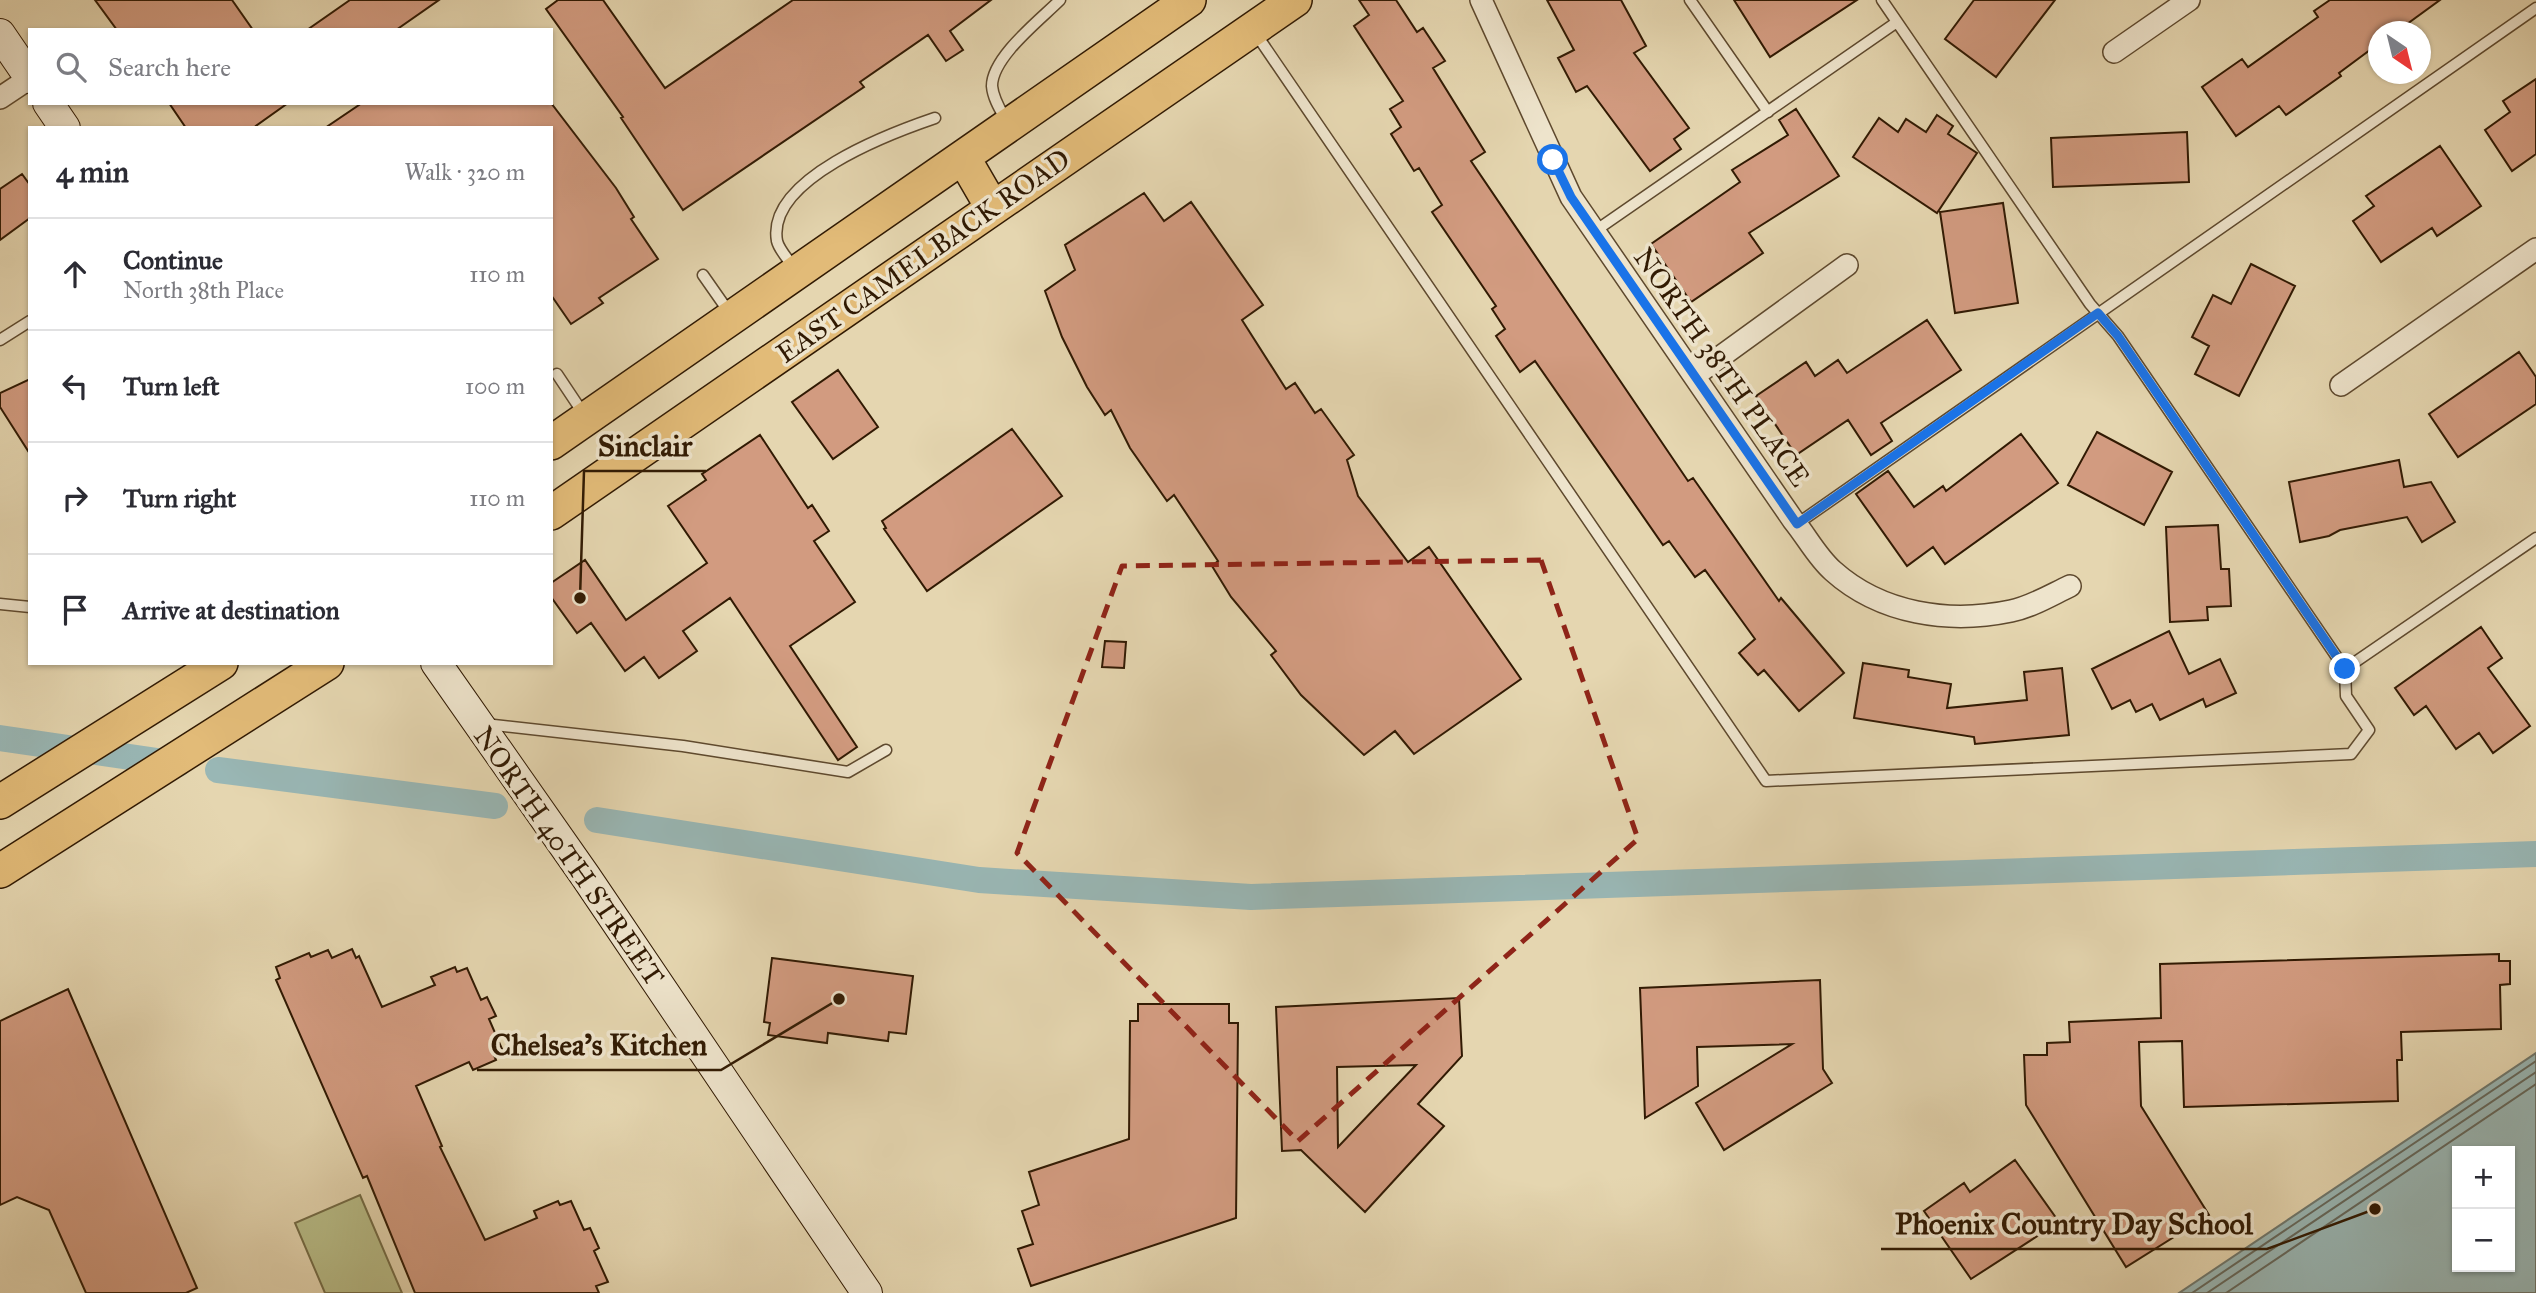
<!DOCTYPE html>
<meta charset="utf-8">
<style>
:root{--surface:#fff;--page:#f7f7f7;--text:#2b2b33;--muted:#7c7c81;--line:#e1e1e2}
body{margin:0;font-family:"IM FELL Great Primer",serif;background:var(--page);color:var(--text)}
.controls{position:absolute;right:21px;bottom:21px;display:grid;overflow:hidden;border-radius:0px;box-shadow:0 2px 5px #0004}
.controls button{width:63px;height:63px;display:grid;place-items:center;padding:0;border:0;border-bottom:2px solid var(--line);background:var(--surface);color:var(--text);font:35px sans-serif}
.compass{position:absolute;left:2368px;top:21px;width:63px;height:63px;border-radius:50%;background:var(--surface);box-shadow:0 2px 5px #0004;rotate:145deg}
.stop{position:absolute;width:21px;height:21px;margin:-16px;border:5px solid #1a73e8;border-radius:50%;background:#fff}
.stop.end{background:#1a73e8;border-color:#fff;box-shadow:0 2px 7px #0008}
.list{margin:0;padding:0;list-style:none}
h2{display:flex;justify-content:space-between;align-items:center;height:91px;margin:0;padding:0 28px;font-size:30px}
h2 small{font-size:23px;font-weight:400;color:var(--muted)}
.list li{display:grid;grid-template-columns:46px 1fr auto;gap:21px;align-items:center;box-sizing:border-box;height:112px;padding:0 28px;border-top:2px solid var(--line)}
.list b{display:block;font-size:26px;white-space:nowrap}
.list p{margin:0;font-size:23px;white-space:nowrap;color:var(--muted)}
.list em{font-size:23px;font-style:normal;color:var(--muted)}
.icon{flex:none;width:38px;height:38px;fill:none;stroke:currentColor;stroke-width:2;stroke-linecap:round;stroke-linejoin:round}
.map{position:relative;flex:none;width:2536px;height:1293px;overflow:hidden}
.search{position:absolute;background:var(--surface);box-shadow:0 2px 5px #0004;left:28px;top:28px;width:525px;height:77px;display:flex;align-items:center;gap:18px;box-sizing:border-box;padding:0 24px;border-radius:0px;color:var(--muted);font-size:26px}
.panel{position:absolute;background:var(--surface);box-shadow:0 2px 5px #0004;left:28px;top:126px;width:525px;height:539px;border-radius:0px}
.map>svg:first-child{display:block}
.green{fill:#b8bd88;stroke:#746c46;stroke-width:2}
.water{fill:#99b7b5;stroke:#6f786e;stroke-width:2;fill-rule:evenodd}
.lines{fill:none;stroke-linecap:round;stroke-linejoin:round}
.shore{stroke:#65685c;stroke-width:2}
.canal{stroke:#99b7b5;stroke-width:26}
.building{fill:#d29b80;stroke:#311a03;stroke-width:2;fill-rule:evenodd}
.lane-casing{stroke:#5e492e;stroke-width:13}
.street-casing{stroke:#5e492e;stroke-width:24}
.secondary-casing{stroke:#311a03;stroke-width:32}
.primary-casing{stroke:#311a03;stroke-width:36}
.lane{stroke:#eee4cc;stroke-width:10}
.street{stroke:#eee4cc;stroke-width:21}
.secondary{stroke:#eee4cc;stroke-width:30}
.primary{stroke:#e2bb78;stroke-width:33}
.route{stroke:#1a73e8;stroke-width:9}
.marked{fill:none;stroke:#8f2418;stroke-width:5;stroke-dasharray:14 9;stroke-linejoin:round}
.labels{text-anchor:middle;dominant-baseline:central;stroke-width:7;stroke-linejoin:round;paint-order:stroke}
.street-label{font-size:28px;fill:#311a03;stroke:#eee4cc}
.leader{fill:none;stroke:#311a03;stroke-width:2.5}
.callout-dot{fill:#311a03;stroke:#eee4cc;stroke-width:2.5}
.callout-label{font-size:30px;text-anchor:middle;font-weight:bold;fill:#311a03;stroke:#eee4cc;stroke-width:7;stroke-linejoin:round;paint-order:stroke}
</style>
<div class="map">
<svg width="2536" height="1293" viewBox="0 0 2536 1293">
<rect width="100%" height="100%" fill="#e5d6b0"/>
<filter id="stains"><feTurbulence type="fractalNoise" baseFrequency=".00286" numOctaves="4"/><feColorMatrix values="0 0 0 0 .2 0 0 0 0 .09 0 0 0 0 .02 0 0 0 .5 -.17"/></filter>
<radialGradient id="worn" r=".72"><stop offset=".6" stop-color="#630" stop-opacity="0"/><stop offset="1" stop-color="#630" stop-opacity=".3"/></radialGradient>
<path class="green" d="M 360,1195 L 402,1293 L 325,1293 L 295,1223 Z"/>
<path class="water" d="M 2536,1053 L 2536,1293 L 2179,1293 ZM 2457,1151 L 2510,1151 L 2510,1267 L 2457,1267 Z"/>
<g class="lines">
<path class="shore" d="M 2192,1293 L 2536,1061
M 2207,1293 L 2536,1072
M 2226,1293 L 2536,1084"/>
<path class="canal" d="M 0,738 L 178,764
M 218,770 L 495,806
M 597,820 L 979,880 L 1251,897 L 2536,854"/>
</g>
<path class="building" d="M 95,0 L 232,0 L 253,30 L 117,30 Z
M 350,0 L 439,0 L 396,30 L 307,30 Z
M 558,0 L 603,0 L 665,88 L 793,0 L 991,0 L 950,31 L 963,50 L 946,61 L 928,35 L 860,82 L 864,87 L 683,210 L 621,118 L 623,117 L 546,9 Z
M 1359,0 L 1396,0 L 1417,32 L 1423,28 L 1445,61 L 1433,68 L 1485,152 L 1471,161 L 1688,481 L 1693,478 L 1779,601 L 1781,598 L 1844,673 L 1799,711 L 1764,670 L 1758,675 L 1739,653 L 1755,639 L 1705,570 L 1695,577 L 1669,541 L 1663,545 L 1535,361 L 1520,372 L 1496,336 L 1505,329 L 1492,309 L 1496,306 L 1432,212 L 1442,205 L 1419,168 L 1414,171 L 1391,134 L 1401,127 L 1390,109 L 1403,101 L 1354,26 L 1369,15 Z
M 1547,0 L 1621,0 L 1646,46 L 1634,53 L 1689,128 L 1674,139 L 1681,149 L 1650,171 L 1587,86 L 1576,92 L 1558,58 L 1574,50 Z
M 1734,0 L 1857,0 L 1770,57 Z
M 1974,0 L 2055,0 L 1996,77 L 1945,39 Z
M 2330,0 L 2440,0 L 2396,32 L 2378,32 L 2378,44 L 2339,73 L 2341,76 L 2286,115 L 2279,106 L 2236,136 L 2202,87 L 2242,59 L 2248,67 L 2318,17 L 2314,11 Z
M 2536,79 L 2536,154 L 2512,171 L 2485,130 L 2510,112 L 2503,101 Z
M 169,103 L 288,103 L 253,128 L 186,128 Z
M 362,103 L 551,103 L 616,188 L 634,217 L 631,219 L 658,259 L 599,298 L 603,303 L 571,324 L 551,295 L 551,128 L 325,128 Z
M 1796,109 L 1839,176 L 1749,233 L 1763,253 L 1691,302 L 1651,244 L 1740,182 L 1732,170 L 1788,135 L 1779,120 Z
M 1937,115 L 1953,126 L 1948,134 L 1977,153 L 1937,213 L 1853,157 L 1879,118 L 1898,132 L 1906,119 L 1926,132 Z
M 2187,132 L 2189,182 L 2053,187 L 2051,138 Z
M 2440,146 L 2481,206 L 2437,236 L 2432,228 L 2381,262 L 2353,221 L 2374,206 L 2366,196 Z
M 22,174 L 30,185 L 30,218 L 0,240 L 0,189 Z
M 1144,193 L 1164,221 L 1191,202 L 1263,305 L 1242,320 L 1286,389 L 1295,383 L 1315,413 L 1321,409 L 1354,455 L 1347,460 L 1358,496 L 1408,562 L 1429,547 L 1521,679 L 1414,754 L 1395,731 L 1364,755 L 1301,695 L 1271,655 L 1276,651 L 1231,597 L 1212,566 L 1218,561 L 1174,495 L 1167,501 L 1130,448 L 1111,410 L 1105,415 L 1087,387 L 1062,337 L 1045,291 L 1075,270 L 1065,245 Z
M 2003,203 L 2018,303 L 1955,313 L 1940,212 Z
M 2251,264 L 2295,286 L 2239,396 L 2195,374 L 2209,346 L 2192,337 L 2213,295 L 2231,304 Z
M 1927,320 L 1961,370 L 1881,423 L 1892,441 L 1871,455 L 1848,420 L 1796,455 L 1756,396 L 1806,362 L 1815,376 L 1838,360 L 1847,373 Z
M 2519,352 L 2536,377 L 2536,404 L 2458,457 L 2429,414 Z
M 838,370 L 878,427 L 833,459 L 792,402 Z
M 30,379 L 30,454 L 0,407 L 0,393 Z
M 1012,429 L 1062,496 L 927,591 L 884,529 L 886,528 L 882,521 Z
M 2097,432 L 2172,472 L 2144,525 L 2068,485 Z
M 2021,434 L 2058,483 L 1945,564 L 1933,547 L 1907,566 L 1856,494 L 1888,471 L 1914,507 L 1943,486 L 1946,491 Z
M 760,435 L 808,508 L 812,505 L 829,531 L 814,541 L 855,602 L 790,646 L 857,747 L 838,760 L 730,598 L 683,631 L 697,651 L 659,678 L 644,657 L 625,671 L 591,623 L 577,633 L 551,597 L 551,583 L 585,560 L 626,620 L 707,563 L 668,506 L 706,480 L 702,474 Z
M 2399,460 L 2404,487 L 2431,482 L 2455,522 L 2422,542 L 2407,517 L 2340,530 L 2329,536 L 2300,542 L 2289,482 Z
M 2218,525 L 2221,569 L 2229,569 L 2231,606 L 2207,607 L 2208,620 L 2170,622 L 2166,527 Z
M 2481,627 L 2502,658 L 2488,668 L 2530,726 L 2493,753 L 2479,733 L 2456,749 L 2426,706 L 2414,715 L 2395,688 Z
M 2169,631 L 2189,674 L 2220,659 L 2236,693 L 2206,707 L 2203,699 L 2160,720 L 2152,704 L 2136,712 L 2130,700 L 2112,709 L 2092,669 Z
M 1105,641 L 1126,642 L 1124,668 L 1102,667 Z
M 1863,663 L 1909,670 L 1908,677 L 1951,684 L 1947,708 L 2027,700 L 2024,672 L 2062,668 L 2069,735 L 1975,744 L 1974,737 L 1854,718 Z
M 352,949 L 356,958 L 359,956 L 382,1007 L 435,985 L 431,977 L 455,967 L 457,972 L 467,968 L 481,1000 L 487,997 L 496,1016 L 489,1019 L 502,1049 L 493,1053 L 496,1060 L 473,1070 L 469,1062 L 416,1086 L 442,1146 L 440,1147 L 485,1240 L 537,1218 L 534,1211 L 558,1201 L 560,1205 L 571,1201 L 584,1230 L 590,1228 L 599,1248 L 594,1251 L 608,1282 L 596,1286 L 599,1293 L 415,1293 L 367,1176 L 363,1178 L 276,980 L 280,978 L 276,967 L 309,953 L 311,957 L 328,950 L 332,958 Z
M 2499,954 L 2499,961 L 2510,961 L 2510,984 L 2500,985 L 2501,1029 L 2401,1032 L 2402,1060 L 2397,1060 L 2398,1101 L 2184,1107 L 2182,1041 L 2139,1042 L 2141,1106 L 2209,1215 L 2126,1267 L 2026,1105 L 2024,1055 L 2047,1055 L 2047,1043 L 2070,1042 L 2069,1022 L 2161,1018 L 2160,964 Z
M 772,958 L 913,976 L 906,1034 L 889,1032 L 888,1041 L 828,1033 L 827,1043 L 768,1035 L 770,1023 L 764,1022 Z
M 1820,980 L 1823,1069 L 1832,1083 L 1724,1150 L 1696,1103 L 1792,1044 L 1697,1047 L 1698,1086 L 1645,1118 L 1640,988 Z
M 68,989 L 197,1288 L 186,1293 L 86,1293 L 49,1210 L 17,1197 L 0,1205 L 0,1021 Z
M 1459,998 L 1462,1056 L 1418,1104 L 1444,1126 L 1365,1212 L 1301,1150 L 1282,1151 L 1276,1007 ZM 1416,1065 L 1338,1147 L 1337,1067 Z
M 1138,1004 L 1229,1004 L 1229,1023 L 1238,1023 L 1236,1218 L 1031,1286 L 1018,1249 L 1033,1244 L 1022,1211 L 1039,1205 L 1029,1172 L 1129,1139 L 1130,1021 L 1138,1021 Z
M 2015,1160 L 2059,1222 L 1971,1279 L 1924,1211 L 1964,1183 L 1970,1192 Z"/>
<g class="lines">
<defs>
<path id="lane" d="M 1690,0 L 1768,112
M 1254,31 L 1766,781 L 2351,754 L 2369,730 L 2346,696 L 2345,669 L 2118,336 L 2090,304 L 1882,0
M 1007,122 C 1001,111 993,99 992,86 C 992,57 1040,20 1060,0
M 1595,231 L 1897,22
M 794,268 C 789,260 779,250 777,241 C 766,179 891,133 935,118
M 703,275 L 731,315
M 0,340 L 30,321
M 557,374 L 585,416
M 1797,524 L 2536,8
M 0,604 L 30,607
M 2345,669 L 2536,538
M 485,724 L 683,746 L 848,772 L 886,750"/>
<path id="street" d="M 1481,0 L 1571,197 L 1793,520 C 1807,537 1817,557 1833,571 C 1881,614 1949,624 2011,611 C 2031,607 2051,595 2070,586
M 2114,52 L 2189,0
M 0,98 L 30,78
M 1694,376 L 1847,265
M 2341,385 L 2536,249"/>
<path id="secondary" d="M 0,34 L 30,78
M 48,103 L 65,128
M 436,663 L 586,877 L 867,1293"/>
<path id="primary" d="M 963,157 L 992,207
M 551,443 L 1189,0
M 551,513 L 1295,0
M 0,802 L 221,663
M 0,871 L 327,663"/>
</defs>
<use href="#lane" class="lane-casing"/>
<use href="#street" class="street-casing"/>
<use href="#secondary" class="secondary-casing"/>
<use href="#primary" class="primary-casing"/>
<use href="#lane" class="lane"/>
<use href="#street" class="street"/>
<use href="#secondary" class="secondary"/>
<use href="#primary" class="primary"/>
</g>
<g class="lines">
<path class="route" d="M 1553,160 L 1571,197 L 1797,524 L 2098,313 L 2118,336 L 2345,669"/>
</g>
<path class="marked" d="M 1541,560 L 1638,839 L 1298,1141 L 1017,853 L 1122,566 Z"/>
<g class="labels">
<g class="street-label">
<text transform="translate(923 256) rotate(-35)">EAST CAMELBACK ROAD</text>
<text transform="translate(1722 367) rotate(55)">NORTH 38TH PLACE</text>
<text transform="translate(569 856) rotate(55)">NORTH 40TH STREET</text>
</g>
</g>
<path class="leader" d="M580 598L584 471H706M839 999L721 1070H477M2375 1209L2267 1249H1881"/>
<g class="callout-dot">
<circle cx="580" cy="598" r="7"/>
<circle cx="839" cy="999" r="7"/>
<circle cx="2375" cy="1209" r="7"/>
</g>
<g class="callout-label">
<text x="645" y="456">Sinclair</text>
<text x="599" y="1055">Chelsea's Kitchen</text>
<text x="2074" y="1234">Phoenix Country Day School</text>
</g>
<rect width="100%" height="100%" filter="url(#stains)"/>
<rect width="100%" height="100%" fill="url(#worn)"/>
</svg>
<div class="controls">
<button>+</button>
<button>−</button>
</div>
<svg class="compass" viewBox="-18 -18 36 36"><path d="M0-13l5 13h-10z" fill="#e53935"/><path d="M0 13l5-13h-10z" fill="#7c7c81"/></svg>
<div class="stop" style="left:1553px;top:160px"></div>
<div class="stop end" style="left:2345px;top:669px"></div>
<div class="search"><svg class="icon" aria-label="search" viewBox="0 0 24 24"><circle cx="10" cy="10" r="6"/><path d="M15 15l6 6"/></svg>Search here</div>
<section class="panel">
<h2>4 min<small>Walk · 320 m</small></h2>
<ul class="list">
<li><svg class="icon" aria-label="ahead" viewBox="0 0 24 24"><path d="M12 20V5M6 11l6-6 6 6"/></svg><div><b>Continue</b><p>North 38th Place</p></div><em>110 m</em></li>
<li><svg class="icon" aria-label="left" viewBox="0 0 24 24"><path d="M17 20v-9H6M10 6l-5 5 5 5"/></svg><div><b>Turn left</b></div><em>100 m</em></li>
<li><svg class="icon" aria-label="right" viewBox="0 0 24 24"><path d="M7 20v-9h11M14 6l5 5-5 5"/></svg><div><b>Turn right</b></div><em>110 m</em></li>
<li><svg class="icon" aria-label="arrive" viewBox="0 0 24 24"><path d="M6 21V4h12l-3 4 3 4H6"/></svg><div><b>Arrive at destination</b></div></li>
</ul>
</section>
</div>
